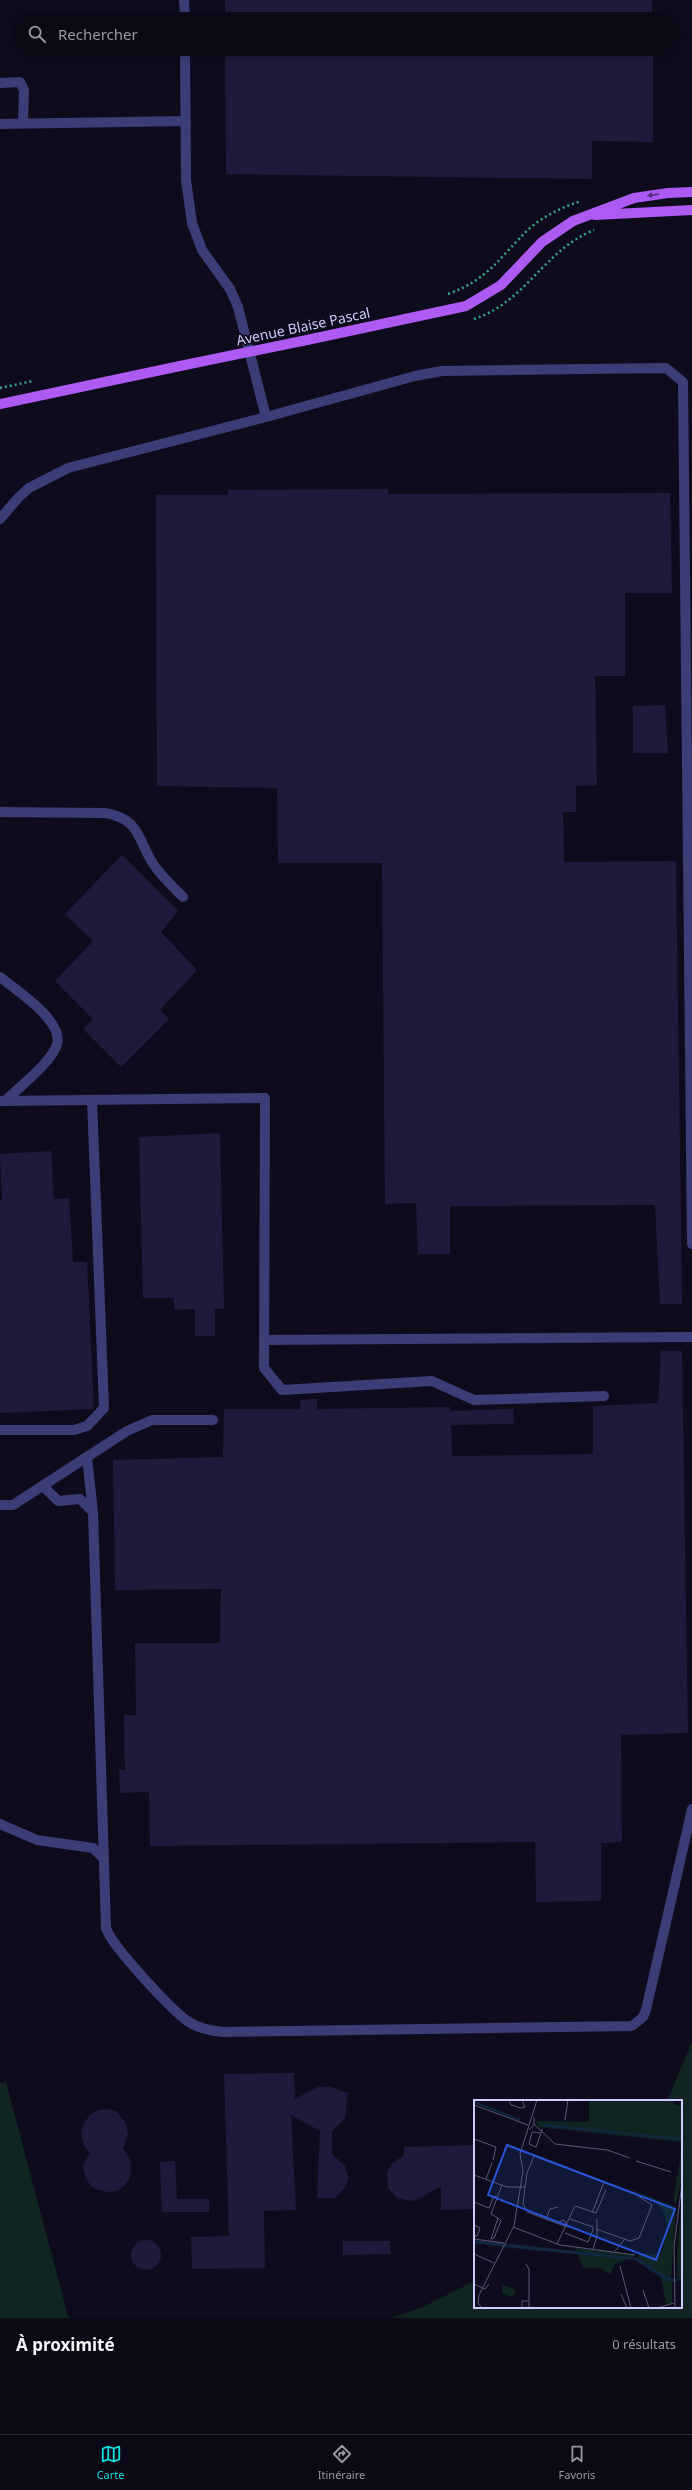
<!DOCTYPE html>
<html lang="fr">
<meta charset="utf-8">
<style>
:root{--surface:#0a0915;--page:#181722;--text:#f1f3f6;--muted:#999aa0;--line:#2a2a34;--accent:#10dfe2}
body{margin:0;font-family:"Noto Sans",sans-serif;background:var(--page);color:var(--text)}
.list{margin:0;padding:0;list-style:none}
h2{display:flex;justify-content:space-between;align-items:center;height:52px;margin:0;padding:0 16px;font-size:17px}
h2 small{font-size:13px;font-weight:400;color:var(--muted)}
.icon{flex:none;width:22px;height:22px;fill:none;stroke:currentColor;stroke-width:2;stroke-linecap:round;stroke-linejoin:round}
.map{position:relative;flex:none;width:692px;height:2318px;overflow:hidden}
.search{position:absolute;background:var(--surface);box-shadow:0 2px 10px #0003;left:12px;right:12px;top:12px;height:44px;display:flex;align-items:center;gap:10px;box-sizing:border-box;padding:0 14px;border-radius:22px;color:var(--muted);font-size:15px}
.sheet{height:116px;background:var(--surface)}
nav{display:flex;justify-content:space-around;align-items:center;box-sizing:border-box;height:56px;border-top:1px solid var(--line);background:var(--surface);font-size:11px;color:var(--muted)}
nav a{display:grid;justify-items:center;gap:2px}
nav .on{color:var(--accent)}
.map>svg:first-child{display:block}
.green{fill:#102522}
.building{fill:#1e1a3b}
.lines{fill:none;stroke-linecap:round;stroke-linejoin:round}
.path{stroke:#35a595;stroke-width:2.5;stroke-dasharray:2 3;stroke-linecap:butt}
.service{stroke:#3b3d77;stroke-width:10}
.primary{stroke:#ad5af3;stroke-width:10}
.primary-bridge{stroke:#ad5af3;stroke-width:10}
.oneway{fill:#562f7d}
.labels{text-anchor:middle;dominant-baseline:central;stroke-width:3.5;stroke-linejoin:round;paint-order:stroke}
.street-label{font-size:14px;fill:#cccbfb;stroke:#0e0c1c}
.inset-river{fill:none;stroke:#102740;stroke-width:2}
.inset-road{fill:none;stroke:#5a5875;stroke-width:1}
.view{fill:#2654da;fill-opacity:0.15;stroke:#2654da;stroke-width:2}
.inset-edge{fill:none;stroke:#cccbfb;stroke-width:2}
</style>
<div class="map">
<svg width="692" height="2318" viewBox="0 0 692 2318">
<rect width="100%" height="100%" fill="#0e0c1c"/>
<path class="green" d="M 692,2042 L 692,2318 L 391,2318 L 425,2306 L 475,2281 L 475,2307 L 681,2307 L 681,2101 L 667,2101 Z
M 6,2082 L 68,2316 L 73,2318 L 0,2318 L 0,2083 Z"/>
<path class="building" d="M 225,0 L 652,0 L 652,19 L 225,19 Z
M 225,49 L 653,49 L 653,142 L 592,141 L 592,179 L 226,174 Z
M 388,489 L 388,494 L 670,493 L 672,593 L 625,593 L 625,676 L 595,676 L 597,785 L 576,786 L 576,812 L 563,812 L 564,862 L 676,861 L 682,1304 L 660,1304 L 655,1205 L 450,1206 L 450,1254 L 418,1254 L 416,1203 L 385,1204 L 382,863 L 278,863 L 277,788 L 157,786 L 156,495 L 228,495 L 228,490 Z
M 665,705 L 668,753 L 633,753 L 633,706 Z
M 122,855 L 178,911 L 161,932 L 197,970 L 160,1010 L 169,1019 L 121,1067 L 83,1029 L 93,1019 L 55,981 L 93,941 L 65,914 Z
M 220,1133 L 224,1309 L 215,1309 L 215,1336 L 195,1336 L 195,1309 L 174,1310 L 174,1298 L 143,1298 L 139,1137 Z
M 51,1151 L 54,1199 L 69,1198 L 73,1262 L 87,1262 L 94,1409 L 0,1413 L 0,1200 L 2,1200 L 0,1154 Z
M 661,1351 L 682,1351 L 688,1733 L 621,1735 L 622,1842 L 601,1843 L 601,1901 L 536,1902 L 535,1842 L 150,1846 L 149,1792 L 120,1793 L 119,1769 L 125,1770 L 124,1715 L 136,1715 L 135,1643 L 220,1643 L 221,1589 L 115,1590 L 113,1460 L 223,1457 L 224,1409 L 300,1409 L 301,1400 L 317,1399 L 317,1409 L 450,1407 L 451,1411 L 513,1409 L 514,1424 L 451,1425 L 452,1456 L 593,1454 L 593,1406 L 658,1403 Z
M 294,2073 L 295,2099 L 318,2087 L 330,2087 L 348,2093 L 345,2118 L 332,2131 L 332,2154 L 345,2166 L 348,2177 L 346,2186 L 335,2198 L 317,2198 L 320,2131 L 291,2115 L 296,2210 L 264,2211 L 265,2268 L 192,2269 L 191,2237 L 229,2236 L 224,2074 Z
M 108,2109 L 117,2112 L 126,2123 L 128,2135 L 123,2148 L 130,2160 L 131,2169 L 129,2180 L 124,2186 L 116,2191 L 106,2192 L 93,2188 L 86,2179 L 83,2166 L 90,2153 L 84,2145 L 81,2133 L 84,2123 L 90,2115 L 98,2110 Z
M 475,2145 L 475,2209 L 441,2210 L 441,2186 L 419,2199 L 411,2201 L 397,2198 L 388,2188 L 387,2172 L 392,2164 L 404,2155 L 404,2147 Z
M 175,2161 L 177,2199 L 209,2199 L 209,2212 L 162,2212 L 160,2162 Z
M131 2255a15 15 0 1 1 30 0a15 15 0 1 1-30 0Z
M 343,2241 L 390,2241 L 391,2254 L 343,2255 Z"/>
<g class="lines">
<path class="path" d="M 448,294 C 490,279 500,256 530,228 C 545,215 563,207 581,201
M 474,319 C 526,302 544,250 594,230
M 0,388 L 33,381"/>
<path class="service" d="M 184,0 L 185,19
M 185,49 L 186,180 L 192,223 L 202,250 L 230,289 L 238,307 L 266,417 L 415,376 L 442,371 L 666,368 L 683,382 L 692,1244
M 0,83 L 20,82 L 24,90 L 23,123
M 0,124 L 186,121
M 0,519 L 19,497 L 29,488 L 68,468 L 266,417
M 0,812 L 105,813 C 141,819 137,840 154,865 C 162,877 173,887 183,897
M 0,977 C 16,990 64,1021 57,1044 C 53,1061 18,1088 5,1101
M 0,1101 L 265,1098 L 264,1368 L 282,1390 L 432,1381 L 474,1400 L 604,1396
M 264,1340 L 692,1337
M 0,1430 L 74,1430 L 87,1426 L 104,1408 L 92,1100
M 87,1458 L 93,1512 L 106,1928 C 111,1945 172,2011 189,2022 C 200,2029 211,2031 224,2032 L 632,2026 L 643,2017 L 646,2010 L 692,1809
M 43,1486 L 58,1501 L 80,1499 L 93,1512
M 0,1505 L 13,1505 L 127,1431 L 152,1420 L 213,1420
M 0,1824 L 37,1840 L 93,1848 L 104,1859"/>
<path class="primary" d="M 595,215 L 692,210
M 307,340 L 466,306 L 501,285 L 542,242 L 573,221 L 634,198 L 668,193 L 692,192
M 0,404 L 180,366"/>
<path class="primary-bridge" d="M 180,366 L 307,340"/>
</g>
<defs><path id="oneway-solid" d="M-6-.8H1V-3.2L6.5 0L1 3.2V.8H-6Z"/></defs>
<use class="oneway" href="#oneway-solid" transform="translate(653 195) rotate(172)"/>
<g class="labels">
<g class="street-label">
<text transform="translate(303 326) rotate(-12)">Avenue Blaise Pascal</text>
</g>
</g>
<g transform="translate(474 2100)">
<rect width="208" height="208" fill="#0e0c1c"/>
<path d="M 115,0 L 201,0 L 200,4 L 206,6 L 208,0 L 208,42 L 65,27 L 62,21 L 115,22 ZM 208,49 L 208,76 L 202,103 L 199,102 ZM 141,83 L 202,107 L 197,179 L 176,168 L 164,158 L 165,153 L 183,155 L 189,148 L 193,129 L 190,113 L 181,101 ZM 207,108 L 208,174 L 203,179 L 203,150 ZM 101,148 L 157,154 L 160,156 L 140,165 L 137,173 L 133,173 L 126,168 L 109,168 ZM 187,178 L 198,182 L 198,203 L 192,204 ZM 28,184 L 42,190 L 39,197 L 28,194 Z" fill="#102522"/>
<path d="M 0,140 L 163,158 L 195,178 L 204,179 L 208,174 L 208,178 L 201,182 L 193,181 L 161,160 L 30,147 L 0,143 Z" fill="#102740"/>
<path class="inset-river" d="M 0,2 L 46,20M 68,25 L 207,39"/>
<path class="inset-road" d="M 35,0 L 37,5 L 47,8 L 51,7 L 48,0M 0,5 L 54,25M 91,20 L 94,0M 60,24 L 81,44 L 133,50 L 156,58M 55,30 L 60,25 L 60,17M 67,33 L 62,47 L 55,44 L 58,32 L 67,33 L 68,29M 0,39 L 22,47 L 19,60M 162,61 L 197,72M 0,75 L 33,87 L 51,87 L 53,73 L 60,56 L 161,94 L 178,105 L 165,138 L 156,141 L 122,129M 12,79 L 18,63M 51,87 L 49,104 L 53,112 L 93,127M 0,102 L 15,108 L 20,96 L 23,97M 118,113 L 130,82M 24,118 L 27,121 L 20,138 L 17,139 L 24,118 L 17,114 L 28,85M 72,119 L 76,109 L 84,107M 83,123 L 90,120 L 93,125M 0,125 L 6,128 L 3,136 L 0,135M 39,127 L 86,145 L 161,155M 91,133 L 114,142 L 119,130 L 119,127 L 96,119M 0,139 L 30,143M 83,144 L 101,106 L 122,113 L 132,90M 119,149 L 123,136 L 123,119M 141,151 L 151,139M 0,154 L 20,163M 52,164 L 55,169 L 55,208M 146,166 L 157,208M 0,184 L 11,189 L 15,184M 169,190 L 175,208M 147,194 L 153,208M 8,208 L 4,203 L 5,195 L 40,126 L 49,71 L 46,54 L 63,0M 48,208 L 48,201 L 55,201M 183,208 L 200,203M 201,208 L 200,147 L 208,83"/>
<path class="view" d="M 33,45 L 201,109 L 182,160 L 14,95 Z"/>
<rect width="208" height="208" class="inset-edge"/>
</g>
</svg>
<div class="search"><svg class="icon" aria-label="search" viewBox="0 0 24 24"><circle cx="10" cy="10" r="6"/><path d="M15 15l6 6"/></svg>Rechercher</div>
</div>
<section class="sheet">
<h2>À proximité<small>0 résultats</small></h2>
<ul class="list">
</ul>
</section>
<nav>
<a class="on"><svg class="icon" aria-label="map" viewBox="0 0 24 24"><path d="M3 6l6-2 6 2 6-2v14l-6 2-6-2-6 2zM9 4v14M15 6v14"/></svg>Carte</a>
<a><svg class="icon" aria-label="directions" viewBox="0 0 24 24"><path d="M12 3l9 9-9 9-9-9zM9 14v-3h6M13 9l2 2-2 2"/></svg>Itinéraire</a>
<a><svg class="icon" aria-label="saved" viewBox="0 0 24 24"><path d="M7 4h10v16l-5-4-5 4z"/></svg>Favoris</a>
</nav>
